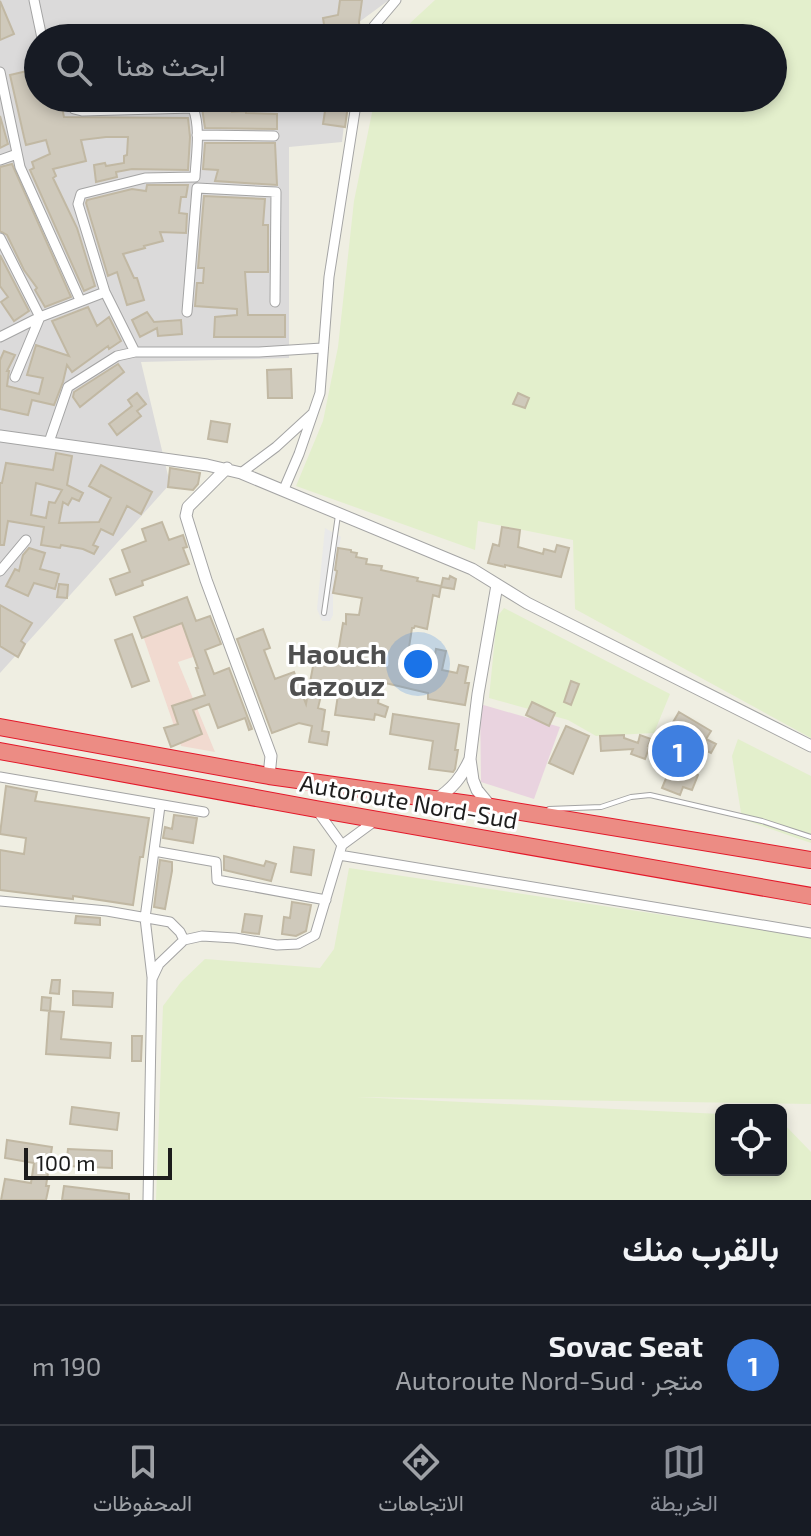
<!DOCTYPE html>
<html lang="ar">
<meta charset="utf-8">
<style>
:root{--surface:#171b24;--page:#242831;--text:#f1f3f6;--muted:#9ea1a6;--line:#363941;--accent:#8c9099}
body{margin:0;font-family:"Exo 2",Vazirmatn,sans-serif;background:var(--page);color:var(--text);direction:rtl}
.controls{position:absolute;right:24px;bottom:24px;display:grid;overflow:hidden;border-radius:12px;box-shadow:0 4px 12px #0003}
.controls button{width:72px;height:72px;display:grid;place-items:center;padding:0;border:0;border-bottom:2px solid var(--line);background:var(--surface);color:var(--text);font:40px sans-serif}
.scale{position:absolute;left:24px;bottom:20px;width:148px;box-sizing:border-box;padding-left:8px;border:4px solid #1d1d1d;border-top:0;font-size:22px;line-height:28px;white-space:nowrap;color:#1d1d1d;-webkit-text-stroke:6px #fff;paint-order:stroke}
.you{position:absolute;left:418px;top:664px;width:28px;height:28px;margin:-20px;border:6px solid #fff;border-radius:50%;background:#1a73e8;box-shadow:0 0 0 12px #1a73e833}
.badge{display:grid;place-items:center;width:52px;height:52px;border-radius:50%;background:var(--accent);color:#fff;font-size:26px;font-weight:700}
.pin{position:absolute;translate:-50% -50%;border:4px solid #fff;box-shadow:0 2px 8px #0006}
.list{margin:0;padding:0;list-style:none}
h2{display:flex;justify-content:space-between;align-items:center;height:104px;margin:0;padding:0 32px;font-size:34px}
h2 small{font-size:26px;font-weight:400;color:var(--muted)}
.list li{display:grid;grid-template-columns:52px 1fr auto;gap:24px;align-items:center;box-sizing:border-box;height:120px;padding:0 32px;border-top:2px solid var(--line)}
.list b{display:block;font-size:30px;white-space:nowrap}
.list p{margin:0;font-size:26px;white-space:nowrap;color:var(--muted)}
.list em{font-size:26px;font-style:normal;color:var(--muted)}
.icon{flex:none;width:44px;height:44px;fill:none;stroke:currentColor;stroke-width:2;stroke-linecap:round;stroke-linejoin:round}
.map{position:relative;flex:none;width:811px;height:1200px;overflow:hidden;direction:ltr}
.search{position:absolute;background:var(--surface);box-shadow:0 4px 12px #0003;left:24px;right:24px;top:24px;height:88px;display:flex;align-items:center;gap:20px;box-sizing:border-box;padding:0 28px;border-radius:44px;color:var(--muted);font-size:30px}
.sheet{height:224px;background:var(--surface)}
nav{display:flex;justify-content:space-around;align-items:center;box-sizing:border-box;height:112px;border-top:2px solid var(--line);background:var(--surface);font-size:22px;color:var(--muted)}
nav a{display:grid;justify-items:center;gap:4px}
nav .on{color:var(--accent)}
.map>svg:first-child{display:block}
.residential{fill:#dbdada}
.commercial{fill:#f1dad0}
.industrial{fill:#e9d3df}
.farmland{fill:#e3efcc}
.parking{fill:#e9e9e9}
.building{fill:#cfc9bb;stroke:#c1b8a3;stroke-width:2;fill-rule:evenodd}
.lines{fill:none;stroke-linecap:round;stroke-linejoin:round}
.service-casing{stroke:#a4a4a4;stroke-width:6}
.minor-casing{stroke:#a4a4a4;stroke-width:11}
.tertiary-casing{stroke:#a4a4a4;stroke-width:13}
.motorway-casing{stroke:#e3192a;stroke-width:18}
.service{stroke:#fff;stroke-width:4}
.minor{stroke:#fff;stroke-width:9}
.tertiary{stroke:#fff;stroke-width:11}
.motorway{stroke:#ec8c84;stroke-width:16}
.labels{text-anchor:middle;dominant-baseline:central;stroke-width:6;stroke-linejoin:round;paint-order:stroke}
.street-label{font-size:24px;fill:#1d1d1d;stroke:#fff}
.quarter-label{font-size:28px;font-weight:bold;fill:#505050;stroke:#fff}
</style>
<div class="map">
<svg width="811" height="1200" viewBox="0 0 811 1200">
<rect width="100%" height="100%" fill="#efeee2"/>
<path class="residential" d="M 0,0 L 389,0 L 355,25 L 354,38 L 38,38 L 38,98 L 347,98 L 342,142 L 289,147 L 289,358 L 141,362 L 170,484 L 0,673 Z"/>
<path class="commercial" d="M 191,620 L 202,654 L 178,662 L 215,752 L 181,746 L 143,636 Z"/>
<path class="industrial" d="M 480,704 L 560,727 L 534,799 L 481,782 Z"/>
<path class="farmland" d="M 435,0 L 811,0 L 811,738 L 575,609 L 573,540 L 478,521 L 475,550 L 296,486 L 323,421 L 338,347 L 354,201 L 375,98 L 773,98 L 773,38 L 394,38 Z
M 504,608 L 670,694 L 654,733 L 596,736 L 568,720 L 489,698 L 497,617 Z
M 738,739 L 811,776 L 811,843 L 742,819 L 732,756 Z
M 349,868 L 811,937 L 811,1104 L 357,1097 L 721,1114 L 721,1170 L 781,1170 L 781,1121 L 811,1152 L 811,1200 L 156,1200 L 163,1006 L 181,982 L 205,959 L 320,968 L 334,949 Z"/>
<path class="parking" d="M 325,528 L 341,537 L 334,570 L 337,571 L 333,593 L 333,615 L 330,621 L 322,621 L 317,609 Z"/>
<path class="building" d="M 340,0 L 362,0 L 359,22 L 361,38 L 326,38 L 323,18 L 338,15 Z
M 0,1 L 14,34 L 0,40 Z
M 27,71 L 28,75 L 38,72 L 38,98 L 60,98 L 64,117 L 188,118 L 190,137 L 188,170 L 132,169 L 116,172 L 117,177 L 96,182 L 94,165 L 105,163 L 106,166 L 124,163 L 124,156 L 127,155 L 128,137 L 106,137 L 81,140 L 86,161 L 53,169 L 56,176 L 53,178 L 77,228 L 95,286 L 84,291 L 30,170 L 34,168 L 32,162 L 50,154 L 46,140 L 26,145 L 24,137 L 10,75 Z
M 293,98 L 305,98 L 305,111 L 292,110 Z
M 327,98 L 349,98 L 345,127 L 323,124 Z
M 232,106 L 232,112 L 246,111 L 246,113 L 277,114 L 277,129 L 205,128 L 202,108 Z
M 0,116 L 8,144 L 0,148 Z
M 205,143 L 275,143 L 277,185 L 215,181 L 218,170 L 203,169 Z
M 12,164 L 71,297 L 45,307 L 35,290 L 37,288 L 24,270 L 7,235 L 0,231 L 0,167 Z
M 147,185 L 188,185 L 186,197 L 181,197 L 179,213 L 187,214 L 186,233 L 160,232 L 163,241 L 144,246 L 145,248 L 123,254 L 134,278 L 137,278 L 144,300 L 127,305 L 117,272 L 108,276 L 86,203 L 87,200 L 132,189 L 146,191 Z
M 204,196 L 265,199 L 263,225 L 268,225 L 268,272 L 245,272 L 248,315 L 285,315 L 285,337 L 214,337 L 215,317 L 237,315 L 237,309 L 195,306 L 197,283 L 203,283 L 204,268 L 198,268 Z
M 0,255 L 29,311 L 14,321 L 1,302 L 8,297 L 0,286 Z
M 88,307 L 97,326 L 109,317 L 121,341 L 109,349 L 108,346 L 72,372 L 67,365 L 63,382 L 54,405 L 32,400 L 28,415 L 0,409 L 0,360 L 4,351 L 15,355 L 7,371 L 9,371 L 7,386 L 39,394 L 43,378 L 27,375 L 36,345 L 69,356 L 52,321 Z
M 147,312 L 154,322 L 181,320 L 182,334 L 158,336 L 157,328 L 140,337 L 132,320 Z
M 118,364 L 124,372 L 80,407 L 73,397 L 74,392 Z
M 291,369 L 292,398 L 268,398 L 267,370 Z
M 137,393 L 146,404 L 137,411 L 141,416 L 117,435 L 109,424 L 132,406 L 128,400 Z
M 518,393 L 529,398 L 525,408 L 513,404 Z
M 211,421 L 230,424 L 227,442 L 208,439 Z
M 56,453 L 72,456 L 67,485 L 83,493 L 79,501 L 72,498 L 68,505 L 63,502 L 59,523 L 99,522 L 111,498 L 89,486 L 101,465 L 152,492 L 141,514 L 127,506 L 113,535 L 101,529 L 93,545 L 98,547 L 94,554 L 83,549 L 61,545 L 60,548 L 41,545 L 44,527 L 8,521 L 4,545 L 0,545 L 0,483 L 2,483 L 6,463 L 53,470 ZM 36,483 L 62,490 L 55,503 L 49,502 L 46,518 L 31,515 Z
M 170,468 L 200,473 L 198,484 L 193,490 L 168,487 Z
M 162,522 L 169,540 L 183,535 L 187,547 L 183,548 L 189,564 L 142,581 L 143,585 L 116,595 L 110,579 L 130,572 L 122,550 L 146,541 L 142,529 Z
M 502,527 L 520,530 L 518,547 L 543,554 L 544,549 L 555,552 L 557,545 L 569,548 L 561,577 L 505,565 L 505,567 L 488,563 L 493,544 L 499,546 Z
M 29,548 L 45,553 L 40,569 L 59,574 L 55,589 L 34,583 L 28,596 L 6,586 L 15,569 L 19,571 L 23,555 Z
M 338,548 L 351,550 L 351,552 L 357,553 L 356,557 L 367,559 L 366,564 L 382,566 L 381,570 L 418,578 L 417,581 L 441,586 L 439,597 L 433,595 L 427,629 L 415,626 L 414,628 L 412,628 L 407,660 L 433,665 L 436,649 L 446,651 L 442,670 L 457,673 L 459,665 L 468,667 L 465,683 L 469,683 L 465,705 L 428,699 L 428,693 L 381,682 L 378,703 L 388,707 L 385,717 L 375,714 L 374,720 L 335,715 L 338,695 L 322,691 L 318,708 L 325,710 L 322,731 L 329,732 L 327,745 L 309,742 L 312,726 L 299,723 L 272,733 L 237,639 L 263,629 L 270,648 L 264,650 L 275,679 L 294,672 L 306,704 L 314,661 L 336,665 L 343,623 L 346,624 L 346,614 L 359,615 L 362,598 L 333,593 L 337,571 L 335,570 Z
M 450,576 L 456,579 L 454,589 L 441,587 L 443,578 L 449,579 Z
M 59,584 L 68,585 L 67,598 L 57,597 Z
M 187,597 L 196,621 L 210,616 L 221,644 L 205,650 L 214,674 L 229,668 L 252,729 L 249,730 L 245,718 L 218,728 L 209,704 L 193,710 L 202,734 L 171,747 L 164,728 L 178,724 L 172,706 L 205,695 L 196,668 L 198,668 L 182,623 L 142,638 L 134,617 Z
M 0,605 L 32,623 L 21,641 L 25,644 L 18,657 L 0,646 Z
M 132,634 L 149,681 L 132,687 L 115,640 Z
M 571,681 L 579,684 L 571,705 L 564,702 Z
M 532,702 L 555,713 L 549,726 L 526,715 Z
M 679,712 L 711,731 L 706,739 L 716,744 L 711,753 L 701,748 L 700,750 L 668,731 Z
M 393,714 L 459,724 L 455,750 L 458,750 L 455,769 L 453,772 L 429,769 L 433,741 L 390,734 Z
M 566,726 L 589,736 L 573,774 L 549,763 Z
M 624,735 L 624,738 L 638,743 L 640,735 L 651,739 L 648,746 L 652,748 L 649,748 L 645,759 L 631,754 L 633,749 L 601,751 L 600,736 Z
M 672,764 L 698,775 L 692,790 L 683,787 L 680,795 L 662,788 Z
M 6,786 L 37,792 L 35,801 L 149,818 L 143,857 L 140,857 L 133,905 L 73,896 L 73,899 L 0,890 L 0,850 L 24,854 L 26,838 L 0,834 Z
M 174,815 L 197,818 L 193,843 L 163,838 L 165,827 L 172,829 Z
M 294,847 L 314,850 L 311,875 L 291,872 Z
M 224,856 L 264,866 L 266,861 L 276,864 L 271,881 L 224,870 Z
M 160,860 L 172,862 L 172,871 L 165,909 L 154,907 Z
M 292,902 L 311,905 L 306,931 L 296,936 L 282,934 L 284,917 L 290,918 Z
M 245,914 L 262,916 L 259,934 L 242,932 Z
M 76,916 L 100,918 L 100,925 L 75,923 Z
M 52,980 L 60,980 L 59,994 L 50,993 Z
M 73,991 L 113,993 L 112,1007 L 73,1005 Z
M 42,997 L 51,998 L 50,1011 L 41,1010 Z
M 49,1011 L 64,1012 L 61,1039 L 111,1043 L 110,1058 L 46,1054 Z
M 132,1036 L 142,1036 L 141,1061 L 132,1061 Z
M 72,1107 L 119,1113 L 117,1130 L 70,1124 Z
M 7,1140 L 52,1147 L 46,1186 L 49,1186 L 46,1200 L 1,1200 L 5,1179 L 31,1183 L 34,1163 L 5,1158 Z
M 68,1149 L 112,1151 L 112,1168 L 66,1166 Z
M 64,1186 L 129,1194 L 129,1200 L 62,1200 Z"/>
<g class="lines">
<defs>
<path id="service" d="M 324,613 L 338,515
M 549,809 L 601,807 L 631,797 L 650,795 L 762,821 L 811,837"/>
<path id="minor" d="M 34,0 L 42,38
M 368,38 L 374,26 L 396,0
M 0,72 L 20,167 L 80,300
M 197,135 L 274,136
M 0,160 L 17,154
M 0,238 L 40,317 L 15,377
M 105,292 L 135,352
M 187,312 L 197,188 L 276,192 L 275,302
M 0,337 L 40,317 L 105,292 L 78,204 L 81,194 L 145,178 L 195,177 C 196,156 201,128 193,108 L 82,111 L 74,109 L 67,98
M 49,442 L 68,387 L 117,356 L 135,352 L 259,352 L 322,348
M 241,473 L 276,447 L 312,414
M 284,489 L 299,454 L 320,393 L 329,277 L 357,98
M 0,571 L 26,540
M 0,777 L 204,812
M 316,809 L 342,845
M 154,851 L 216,862 L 217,880 L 326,900
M 339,855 L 811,933
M 0,901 L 107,911 L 170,922 L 180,932 L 184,940
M 152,977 L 145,918 L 160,806
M 148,1200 L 152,979 L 159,964 L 184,940 L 202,936 L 235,938 L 277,945 L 298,944 L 315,935 L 342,845 L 376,820"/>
<path id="tertiary" d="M 0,436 L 207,465 L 241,473 L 472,569 L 527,603 L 811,746
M 227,468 L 188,507 L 186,516 L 206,580 L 271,756 L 269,776
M 435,800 C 452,789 462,777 470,759
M 491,807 L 477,790 L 473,780 L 470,759 L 478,694 L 497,585"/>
<path id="motorway" d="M 0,727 L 269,776 L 491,807 L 811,860
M 0,751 L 316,809 L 811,896"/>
</defs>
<use href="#service" class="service-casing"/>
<use href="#minor" class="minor-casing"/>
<use href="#tertiary" class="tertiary-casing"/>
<use href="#motorway" class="motorway-casing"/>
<use href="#service" class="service"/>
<use href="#minor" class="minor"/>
<use href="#tertiary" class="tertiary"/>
<use href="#motorway" class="motorway"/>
</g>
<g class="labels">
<g class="street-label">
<text transform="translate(409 801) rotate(10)">Autoroute Nord-Sud</text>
</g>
<g class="quarter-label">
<text x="337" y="653">Haouch<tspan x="337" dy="32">Gazouz</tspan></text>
</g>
</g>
</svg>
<div class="controls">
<button><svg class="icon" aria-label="locate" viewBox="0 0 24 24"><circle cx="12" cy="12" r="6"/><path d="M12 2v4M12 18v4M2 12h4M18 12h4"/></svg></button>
</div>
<div class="scale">100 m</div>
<div class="you"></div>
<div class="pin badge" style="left:678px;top:751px;background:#3f7fe0">1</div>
<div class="search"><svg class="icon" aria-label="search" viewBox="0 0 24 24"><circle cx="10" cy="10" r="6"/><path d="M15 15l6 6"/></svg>ابحث هنا</div>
</div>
<section class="sheet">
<h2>بالقرب منك<small></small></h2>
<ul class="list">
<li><span class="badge" style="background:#3f7fe0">1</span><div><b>Sovac Seat</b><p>متجر · Autoroute Nord-Sud</p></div><em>190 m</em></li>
</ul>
</section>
<nav>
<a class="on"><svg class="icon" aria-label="map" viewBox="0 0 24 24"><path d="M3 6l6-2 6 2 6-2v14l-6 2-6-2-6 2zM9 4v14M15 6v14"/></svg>الخريطة</a>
<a><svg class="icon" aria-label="directions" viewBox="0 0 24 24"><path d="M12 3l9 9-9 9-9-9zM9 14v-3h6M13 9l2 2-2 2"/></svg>الاتجاهات</a>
<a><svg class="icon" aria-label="saved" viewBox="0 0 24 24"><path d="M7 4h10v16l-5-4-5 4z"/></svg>المحفوظات</a>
</nav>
